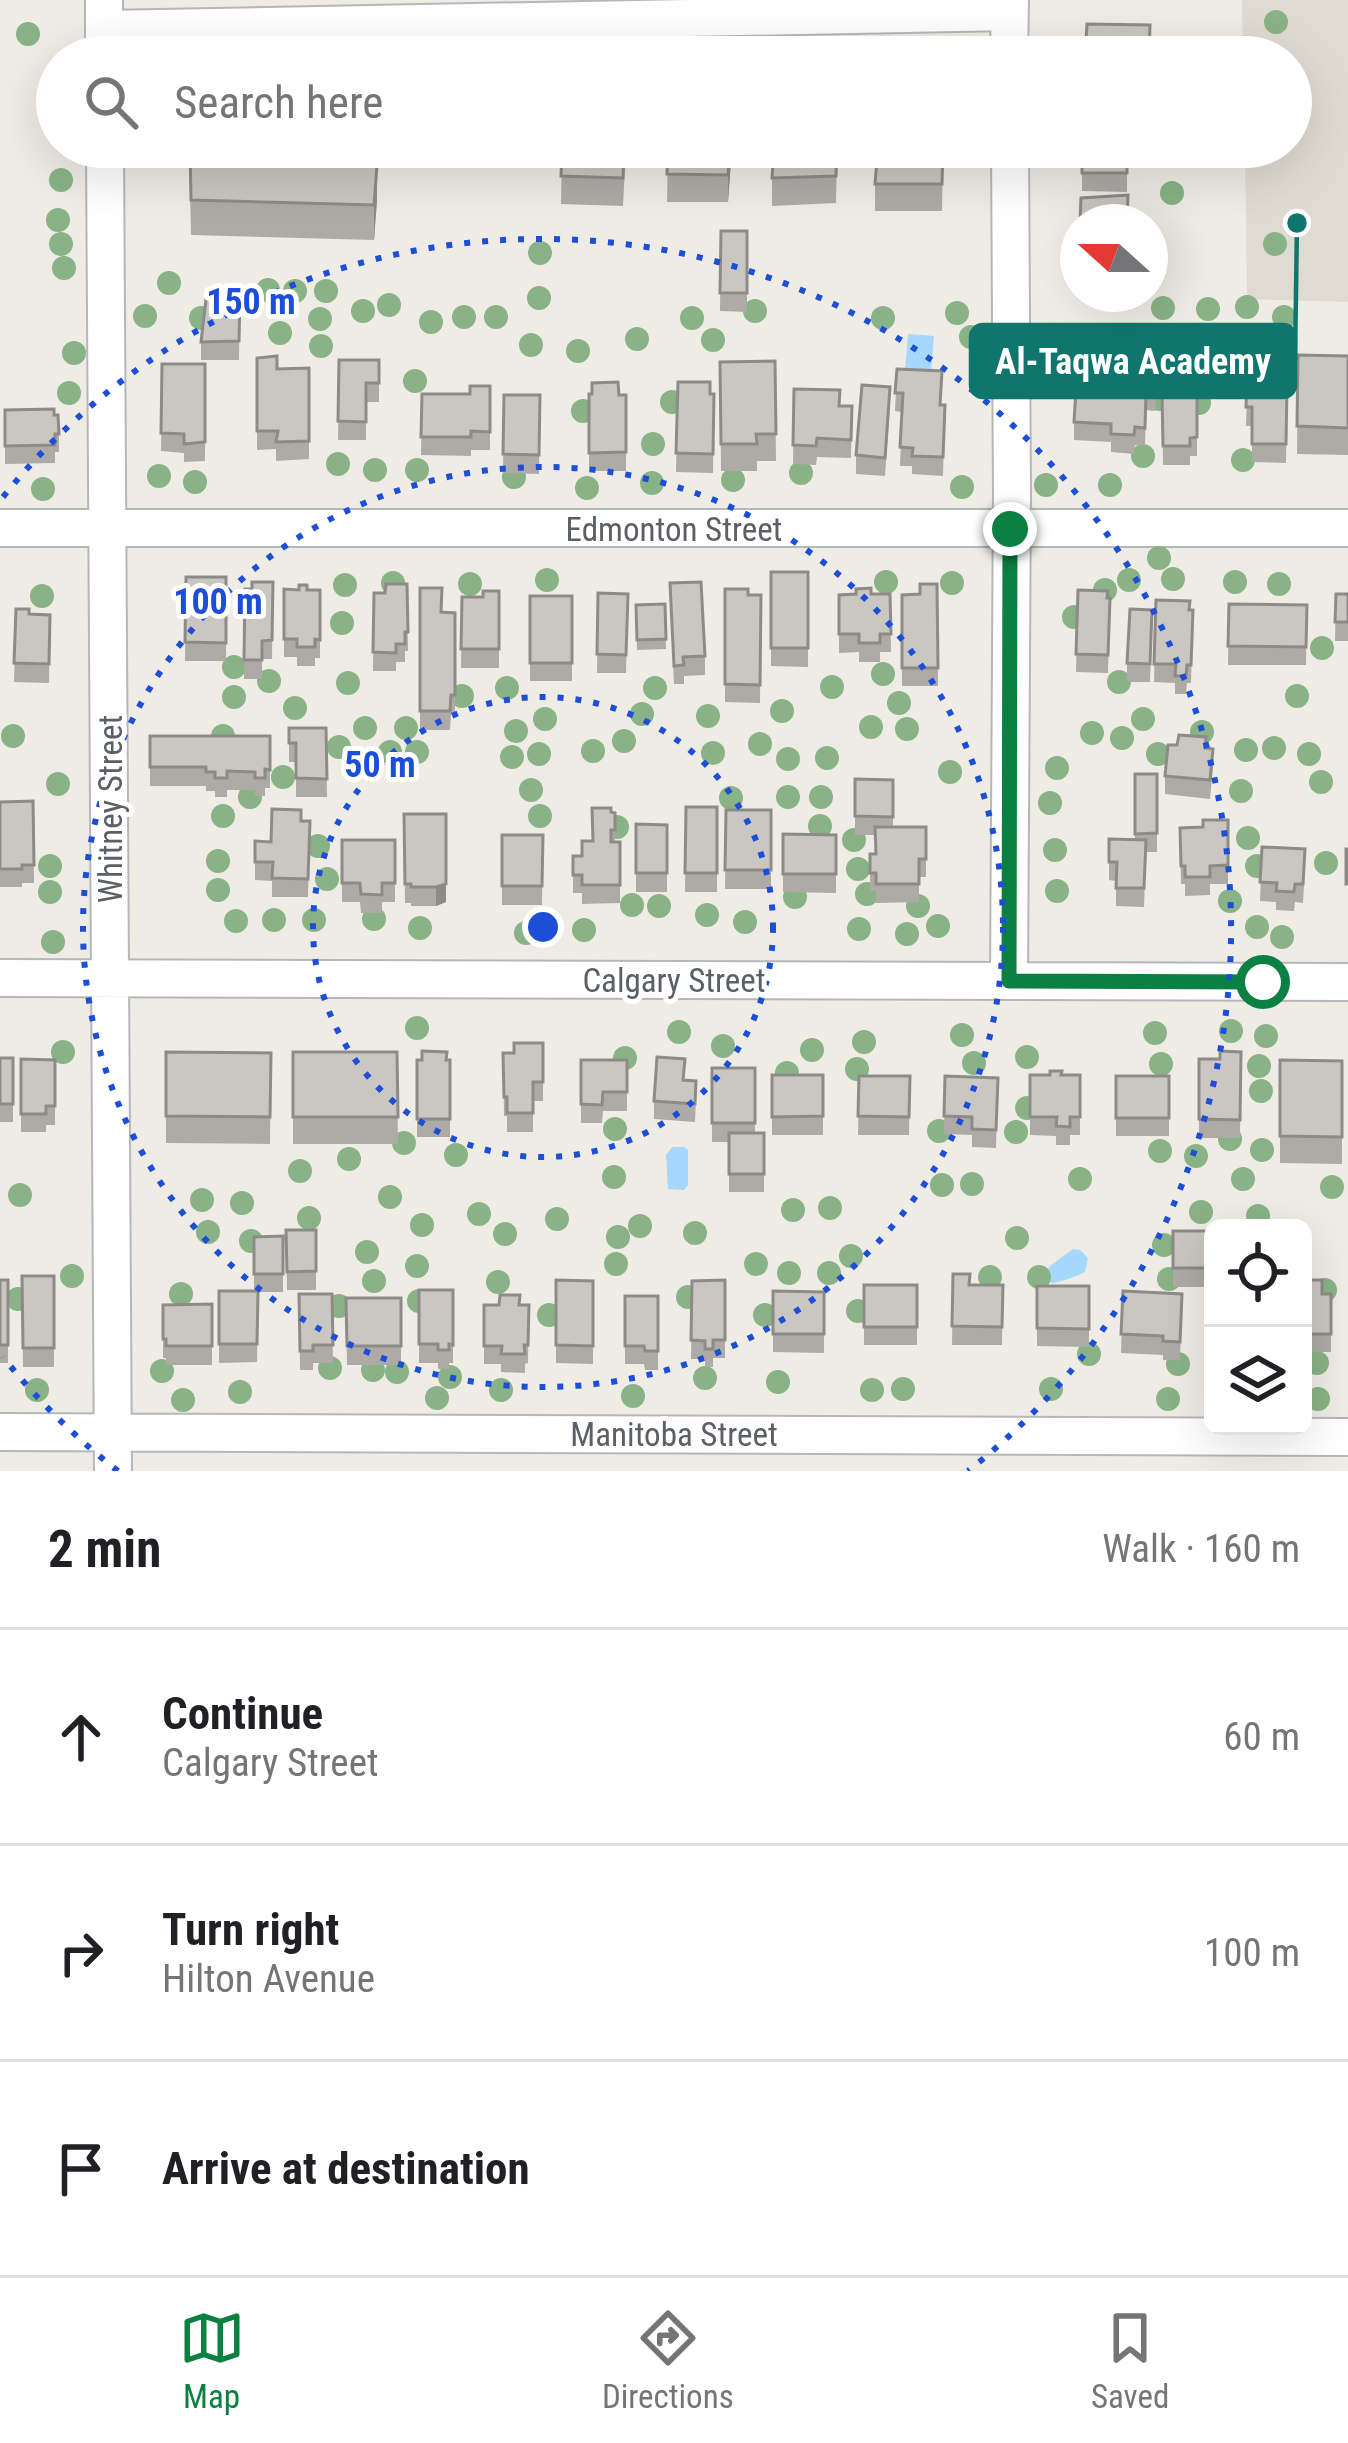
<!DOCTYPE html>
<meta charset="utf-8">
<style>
:root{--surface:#fff;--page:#f6f6f6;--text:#202124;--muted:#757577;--line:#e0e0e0;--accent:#0b8043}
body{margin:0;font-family:"Roboto Condensed",sans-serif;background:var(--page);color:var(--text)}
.controls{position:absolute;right:36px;bottom:36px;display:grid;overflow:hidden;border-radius:18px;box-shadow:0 12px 48px #0002}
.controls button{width:108px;height:108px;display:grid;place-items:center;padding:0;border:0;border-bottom:3px solid var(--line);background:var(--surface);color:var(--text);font:60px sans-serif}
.compass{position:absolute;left:1060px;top:204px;width:108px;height:108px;border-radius:50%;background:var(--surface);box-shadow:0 12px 48px #0002;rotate:291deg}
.stop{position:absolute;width:36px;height:36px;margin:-27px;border:9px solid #0b8043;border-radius:50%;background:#fff}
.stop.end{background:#0b8043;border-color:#fff;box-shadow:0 3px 12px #0008}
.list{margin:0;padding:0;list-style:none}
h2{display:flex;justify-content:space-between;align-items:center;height:156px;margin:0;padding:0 48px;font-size:51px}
h2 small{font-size:39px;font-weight:400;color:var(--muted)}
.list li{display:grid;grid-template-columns:78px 1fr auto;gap:36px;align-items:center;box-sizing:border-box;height:216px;padding:0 48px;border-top:3px solid var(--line)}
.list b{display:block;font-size:45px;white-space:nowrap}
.list p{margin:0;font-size:39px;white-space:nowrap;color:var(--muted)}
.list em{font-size:39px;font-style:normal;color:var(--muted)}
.icon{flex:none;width:66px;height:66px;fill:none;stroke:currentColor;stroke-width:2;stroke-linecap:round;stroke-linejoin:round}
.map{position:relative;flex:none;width:1348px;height:1471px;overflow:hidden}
.search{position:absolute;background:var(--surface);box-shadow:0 12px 48px #0002;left:36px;right:36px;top:36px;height:132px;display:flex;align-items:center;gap:30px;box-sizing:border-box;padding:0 42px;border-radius:66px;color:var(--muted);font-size:45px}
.sheet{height:804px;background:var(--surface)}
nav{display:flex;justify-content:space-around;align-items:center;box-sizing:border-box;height:168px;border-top:3px solid var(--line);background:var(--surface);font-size:33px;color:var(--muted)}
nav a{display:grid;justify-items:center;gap:6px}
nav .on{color:var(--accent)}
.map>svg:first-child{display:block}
.education{fill:#dfdbd3}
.water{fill:#a6d8fd}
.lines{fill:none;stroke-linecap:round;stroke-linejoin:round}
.minor-casing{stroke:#b5b7bb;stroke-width:40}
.minor{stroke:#fff;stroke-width:36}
.tree{fill:#89b286}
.wall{fill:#aeaba7}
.shaded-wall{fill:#8d8b88}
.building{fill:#cac7c2;stroke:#8d8b88;stroke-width:3}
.route{stroke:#0b8043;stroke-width:15}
.ring{fill:none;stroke:#1d4ed8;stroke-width:6;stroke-dasharray:6 12}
.labels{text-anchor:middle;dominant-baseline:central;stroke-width:10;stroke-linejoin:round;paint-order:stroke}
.street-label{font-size:33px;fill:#5c6065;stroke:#fff}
.centre{fill:#1d4ed8;stroke:#fff;stroke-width:6}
.ring-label{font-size:36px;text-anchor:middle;font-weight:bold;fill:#1d4ed8;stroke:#fff;stroke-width:10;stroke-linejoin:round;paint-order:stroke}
.leader{fill:none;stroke:#0f766e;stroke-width:4.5}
.callout-dot{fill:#0f766e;stroke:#fff;stroke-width:4.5}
.callout{fill:#0f766e;stroke:#0f766e;stroke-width:4.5}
.callout-label{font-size:36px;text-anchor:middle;font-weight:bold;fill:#fff}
</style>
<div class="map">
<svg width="1348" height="1471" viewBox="0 0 1348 1471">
<rect width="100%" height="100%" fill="#efece5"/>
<path class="education" d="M 1242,0 L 1348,0 L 1348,302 L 1247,299 L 1245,147 L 1291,147 L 1291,57 L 1243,57 Z"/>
<path class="water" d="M 908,334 L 934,336 L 930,386 L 904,384 Z
M 672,1147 L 684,1147 L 688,1150 L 688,1185 L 684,1190 L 668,1189 L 666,1155 Z
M 1073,1249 L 1080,1250 L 1088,1258 L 1085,1272 C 1077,1276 1059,1283 1051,1283 L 1046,1272 L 1050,1266 Z"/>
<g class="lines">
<defs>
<path id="minor" d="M 104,0 L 104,57
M 104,29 L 1009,12
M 1009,57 L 1010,0
M 105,147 L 113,1471
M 0,528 L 1348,528
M 0,978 L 1348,982
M 1009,981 L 1012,494 L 1010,147
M 0,1432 L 1348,1437"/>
</defs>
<use href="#minor" class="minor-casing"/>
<use href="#minor" class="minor"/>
</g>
<g class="tree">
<circle cx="1276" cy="22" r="12"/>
<circle cx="28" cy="34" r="12"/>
<circle cx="61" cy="180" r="12"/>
<circle cx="1172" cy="193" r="12"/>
<circle cx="58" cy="220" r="12"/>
<circle cx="61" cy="244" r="12"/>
<circle cx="1275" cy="244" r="12"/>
<circle cx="540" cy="253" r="12"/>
<circle cx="64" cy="268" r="12"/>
<circle cx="169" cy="283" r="12"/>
<circle cx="268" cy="290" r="12"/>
<circle cx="295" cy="291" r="12"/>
<circle cx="326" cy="291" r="12"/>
<circle cx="539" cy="298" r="12"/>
<circle cx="389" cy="305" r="12"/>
<circle cx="1247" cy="307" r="12"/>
<circle cx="1163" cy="308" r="12"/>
<circle cx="1208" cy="309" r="12"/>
<circle cx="363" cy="311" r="12"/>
<circle cx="755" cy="311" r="12"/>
<circle cx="957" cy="313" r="12"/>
<circle cx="145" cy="316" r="12"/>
<circle cx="464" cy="317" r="12"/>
<circle cx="496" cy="317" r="12"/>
<circle cx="1284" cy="317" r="12"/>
<circle cx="201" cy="318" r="12"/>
<circle cx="692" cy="318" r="12"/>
<circle cx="883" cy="318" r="12"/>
<circle cx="320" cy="319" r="12"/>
<circle cx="431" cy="322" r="12"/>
<circle cx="280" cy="333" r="12"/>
<circle cx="971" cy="337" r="12"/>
<circle cx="637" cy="339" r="12"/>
<circle cx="713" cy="340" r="12"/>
<circle cx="531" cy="345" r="12"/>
<circle cx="321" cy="346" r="12"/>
<circle cx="578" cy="351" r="12"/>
<circle cx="74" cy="353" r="12"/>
<circle cx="415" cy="381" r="12"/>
<circle cx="69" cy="393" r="12"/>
<circle cx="1160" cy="399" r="12"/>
<circle cx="672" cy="402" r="12"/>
<circle cx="1199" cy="403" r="12"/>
<circle cx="583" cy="411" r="12"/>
<circle cx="653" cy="444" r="12"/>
<circle cx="1143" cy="456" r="12"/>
<circle cx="1243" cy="460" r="12"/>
<circle cx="338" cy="464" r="12"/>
<circle cx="375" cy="470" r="12"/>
<circle cx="417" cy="470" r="12"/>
<circle cx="801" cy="473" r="12"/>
<circle cx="159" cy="476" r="12"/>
<circle cx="514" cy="477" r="12"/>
<circle cx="733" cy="480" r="12"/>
<circle cx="195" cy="482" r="12"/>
<circle cx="652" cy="483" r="12"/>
<circle cx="1046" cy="485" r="12"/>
<circle cx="1110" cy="485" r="12"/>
<circle cx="962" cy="487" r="12"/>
<circle cx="587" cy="488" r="12"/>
<circle cx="43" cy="489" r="12"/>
<circle cx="1159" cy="558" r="12"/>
<circle cx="1173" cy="579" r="12"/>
<circle cx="547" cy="580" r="12"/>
<circle cx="1129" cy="580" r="12"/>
<circle cx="886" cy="582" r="12"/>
<circle cx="1235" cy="582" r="12"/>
<circle cx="393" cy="583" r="12"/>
<circle cx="952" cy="583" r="12"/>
<circle cx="470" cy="584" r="12"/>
<circle cx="1279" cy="584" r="12"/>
<circle cx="345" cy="585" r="12"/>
<circle cx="1105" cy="590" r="12"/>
<circle cx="42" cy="596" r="12"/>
<circle cx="1074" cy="617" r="12"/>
<circle cx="342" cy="623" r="12"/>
<circle cx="1322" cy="648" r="12"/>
<circle cx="234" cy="667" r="12"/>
<circle cx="883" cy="674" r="12"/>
<circle cx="269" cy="681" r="12"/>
<circle cx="1119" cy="682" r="12"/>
<circle cx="348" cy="683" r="12"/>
<circle cx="832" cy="687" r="12"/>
<circle cx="507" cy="688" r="12"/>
<circle cx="655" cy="688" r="12"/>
<circle cx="462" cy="696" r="12"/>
<circle cx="1297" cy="696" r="12"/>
<circle cx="234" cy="697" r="12"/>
<circle cx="899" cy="703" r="12"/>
<circle cx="295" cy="708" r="12"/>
<circle cx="782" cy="711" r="12"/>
<circle cx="642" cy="714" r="12"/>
<circle cx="708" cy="716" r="12"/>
<circle cx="545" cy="719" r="12"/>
<circle cx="1143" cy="719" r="12"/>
<circle cx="871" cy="727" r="12"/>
<circle cx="365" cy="728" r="12"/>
<circle cx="406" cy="728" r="12"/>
<circle cx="907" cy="729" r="12"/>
<circle cx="516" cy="731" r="12"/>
<circle cx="1202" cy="732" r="12"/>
<circle cx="1092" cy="733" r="12"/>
<circle cx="13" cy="736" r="12"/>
<circle cx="223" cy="736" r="12"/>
<circle cx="1122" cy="738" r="12"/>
<circle cx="624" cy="741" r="12"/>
<circle cx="760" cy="744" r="12"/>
<circle cx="339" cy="747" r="12"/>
<circle cx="1274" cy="748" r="12"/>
<circle cx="1246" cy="750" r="12"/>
<circle cx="593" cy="751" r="12"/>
<circle cx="390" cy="752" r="12"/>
<circle cx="417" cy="752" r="12"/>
<circle cx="713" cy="753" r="12"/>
<circle cx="539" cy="754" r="12"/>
<circle cx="1158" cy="754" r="12"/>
<circle cx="1309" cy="754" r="12"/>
<circle cx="512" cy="757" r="12"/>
<circle cx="827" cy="758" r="12"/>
<circle cx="788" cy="759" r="12"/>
<circle cx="1057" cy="768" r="12"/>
<circle cx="950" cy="772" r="12"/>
<circle cx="283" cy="777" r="12"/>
<circle cx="1321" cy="782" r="12"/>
<circle cx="58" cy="784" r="12"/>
<circle cx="531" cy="790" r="12"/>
<circle cx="1241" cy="791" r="12"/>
<circle cx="250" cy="797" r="12"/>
<circle cx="788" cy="797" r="12"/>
<circle cx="821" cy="797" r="12"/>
<circle cx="731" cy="798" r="12"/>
<circle cx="1050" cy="803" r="12"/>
<circle cx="223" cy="816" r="12"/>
<circle cx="540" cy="816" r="12"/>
<circle cx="820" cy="826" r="12"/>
<circle cx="617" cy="827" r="12"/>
<circle cx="1248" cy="838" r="12"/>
<circle cx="854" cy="840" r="12"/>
<circle cx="318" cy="846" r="12"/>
<circle cx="1055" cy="850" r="12"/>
<circle cx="218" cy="861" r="12"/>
<circle cx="1326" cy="863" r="12"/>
<circle cx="50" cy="866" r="12"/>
<circle cx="1257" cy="866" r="12"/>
<circle cx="858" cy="869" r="12"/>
<circle cx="327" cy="879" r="12"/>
<circle cx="218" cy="890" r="12"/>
<circle cx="1057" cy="891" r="12"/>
<circle cx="50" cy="892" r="12"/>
<circle cx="867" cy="894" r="12"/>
<circle cx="795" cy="897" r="12"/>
<circle cx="1230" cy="901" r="12"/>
<circle cx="632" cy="905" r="12"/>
<circle cx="659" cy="906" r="12"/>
<circle cx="918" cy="906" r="12"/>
<circle cx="707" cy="915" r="12"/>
<circle cx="374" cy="919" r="12"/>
<circle cx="274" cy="920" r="12"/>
<circle cx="314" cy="920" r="12"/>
<circle cx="236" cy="921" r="12"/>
<circle cx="745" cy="922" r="12"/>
<circle cx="938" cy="926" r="12"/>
<circle cx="1257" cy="927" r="12"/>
<circle cx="420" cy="928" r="12"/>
<circle cx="859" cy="929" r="12"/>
<circle cx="584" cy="930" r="12"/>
<circle cx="526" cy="933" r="12"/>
<circle cx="907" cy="934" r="12"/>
<circle cx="1282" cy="937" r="12"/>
<circle cx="53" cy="942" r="12"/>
<circle cx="417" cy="1028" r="12"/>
<circle cx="1231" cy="1031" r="12"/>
<circle cx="679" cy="1032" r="12"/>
<circle cx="1155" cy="1033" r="12"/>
<circle cx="962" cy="1035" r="12"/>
<circle cx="1266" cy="1036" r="12"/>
<circle cx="864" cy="1042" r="12"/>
<circle cx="723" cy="1046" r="12"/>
<circle cx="812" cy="1050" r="12"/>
<circle cx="63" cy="1052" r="12"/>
<circle cx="1027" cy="1057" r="12"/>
<circle cx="625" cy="1058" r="12"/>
<circle cx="974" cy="1063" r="12"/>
<circle cx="1161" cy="1064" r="12"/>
<circle cx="1259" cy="1066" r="12"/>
<circle cx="857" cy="1069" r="12"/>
<circle cx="787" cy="1073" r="12"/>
<circle cx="1261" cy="1091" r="12"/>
<circle cx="1027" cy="1108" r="12"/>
<circle cx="615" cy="1129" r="12"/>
<circle cx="939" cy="1131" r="12"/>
<circle cx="1016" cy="1132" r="12"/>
<circle cx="1230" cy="1139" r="12"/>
<circle cx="404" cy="1143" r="12"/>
<circle cx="1262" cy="1150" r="12"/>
<circle cx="1160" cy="1151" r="12"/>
<circle cx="456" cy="1155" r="12"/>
<circle cx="1196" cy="1156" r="12"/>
<circle cx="349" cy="1159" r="12"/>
<circle cx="300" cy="1171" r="12"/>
<circle cx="614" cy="1177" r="12"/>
<circle cx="1080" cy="1179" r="12"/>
<circle cx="1243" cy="1179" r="12"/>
<circle cx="972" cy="1184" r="12"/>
<circle cx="942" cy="1185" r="12"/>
<circle cx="1332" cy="1187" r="12"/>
<circle cx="20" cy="1195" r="12"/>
<circle cx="390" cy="1197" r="12"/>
<circle cx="202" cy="1200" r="12"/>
<circle cx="242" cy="1203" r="12"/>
<circle cx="830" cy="1208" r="12"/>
<circle cx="793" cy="1210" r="12"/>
<circle cx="1201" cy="1212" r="12"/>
<circle cx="479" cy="1214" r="12"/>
<circle cx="1258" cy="1216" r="12"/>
<circle cx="309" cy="1218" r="12"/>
<circle cx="557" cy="1219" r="12"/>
<circle cx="422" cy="1225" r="12"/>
<circle cx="640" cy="1226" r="12"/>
<circle cx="208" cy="1232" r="12"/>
<circle cx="695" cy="1233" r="12"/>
<circle cx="505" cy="1234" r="12"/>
<circle cx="618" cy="1237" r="12"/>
<circle cx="1017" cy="1238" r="12"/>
<circle cx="251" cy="1241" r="12"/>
<circle cx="1164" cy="1245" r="12"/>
<circle cx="367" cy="1252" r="12"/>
<circle cx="851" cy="1256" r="12"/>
<circle cx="616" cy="1264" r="12"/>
<circle cx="756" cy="1264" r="12"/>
<circle cx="417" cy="1266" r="12"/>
<circle cx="789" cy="1273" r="12"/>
<circle cx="829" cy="1273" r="12"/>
<circle cx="72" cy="1276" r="12"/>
<circle cx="990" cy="1277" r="12"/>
<circle cx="1039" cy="1277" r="12"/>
<circle cx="1169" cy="1279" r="12"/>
<circle cx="374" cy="1281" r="12"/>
<circle cx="498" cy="1282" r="12"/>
<circle cx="1325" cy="1290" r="12"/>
<circle cx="181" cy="1294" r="12"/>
<circle cx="688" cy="1297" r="12"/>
<circle cx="18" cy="1299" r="12"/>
<circle cx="419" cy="1301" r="12"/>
<circle cx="339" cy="1306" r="12"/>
<circle cx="858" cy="1311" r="12"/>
<circle cx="549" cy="1315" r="12"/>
<circle cx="765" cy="1315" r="12"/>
<circle cx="1089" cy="1354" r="12"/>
<circle cx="1317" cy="1363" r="12"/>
<circle cx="1178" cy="1364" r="12"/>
<circle cx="330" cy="1368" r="12"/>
<circle cx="373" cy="1370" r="12"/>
<circle cx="162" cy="1371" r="12"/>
<circle cx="397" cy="1372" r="12"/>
<circle cx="450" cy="1377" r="12"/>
<circle cx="705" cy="1378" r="12"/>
<circle cx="778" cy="1382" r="12"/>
<circle cx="903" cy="1389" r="12"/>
<circle cx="1051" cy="1389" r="12"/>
<circle cx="37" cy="1390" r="12"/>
<circle cx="501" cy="1390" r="12"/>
<circle cx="872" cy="1390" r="12"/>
<circle cx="240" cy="1392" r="12"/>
<circle cx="633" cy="1396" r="12"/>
<circle cx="437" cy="1398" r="12"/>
<circle cx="1168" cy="1399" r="12"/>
<circle cx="1318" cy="1399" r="12"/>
<circle cx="183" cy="1400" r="12"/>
</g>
<path class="wall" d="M 189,147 L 328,166 L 377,200 L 374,240 L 191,235 Z
M 562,147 L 626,147 L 623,206 L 561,204 Z
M 668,147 L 732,147 L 728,202 L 667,202 Z
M 837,147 L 836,203 L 772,206 L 772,178 Z
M 943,147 L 942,211 L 875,211 L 875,184 Z
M 1082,147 L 1127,147 L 1127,192 L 1082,191 Z
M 721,231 L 747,231 L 747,312 L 720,311 Z
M 1079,294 L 1127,294 L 1127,298 L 1079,297 Z
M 240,297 L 239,360 L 201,360 L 201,342 Z
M 1238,350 L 1282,387 L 1287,387 L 1286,463 L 1252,462 L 1252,426 L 1246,426 L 1247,395 L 1238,395 Z
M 1298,355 L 1348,356 L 1348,455 L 1297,454 Z
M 257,358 L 277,369 L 309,368 L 309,459 L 276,461 L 276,449 L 257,450 Z
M 339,360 L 379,360 L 379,402 L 366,402 L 366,440 L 338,440 Z
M 775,361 L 776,461 L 757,461 L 757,471 L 721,471 L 720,362 Z
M 162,364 L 205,364 L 205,461 L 184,462 L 184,453 L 161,451 Z
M 897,369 L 941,405 L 945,405 L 943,476 L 912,474 L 912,466 L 900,466 L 902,412 L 895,411 Z
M 1156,377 L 1155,411 L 1146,410 L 1145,446 L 1135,445 L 1134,454 L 1111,452 L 1111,442 L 1074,440 L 1074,422 L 1107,391 Z
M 678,382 L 714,394 L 713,473 L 676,472 Z
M 490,386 L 490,450 L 471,450 L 471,456 L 421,455 L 422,394 L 470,394 Z
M 794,389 L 840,406 L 852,406 L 851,458 L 817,457 L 816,465 L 793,464 Z
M 1162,393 L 1197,393 L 1197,456 L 1190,456 L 1190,465 L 1163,465 Z
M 589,394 L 626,395 L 626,471 L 589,471 Z
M 504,395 L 540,395 L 539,474 L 503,473 Z
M 890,405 L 885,476 L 856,474 L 856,455 Z
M 5,410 L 54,415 L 59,434 L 59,452 L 55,452 L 55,463 L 5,464 Z
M 771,572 L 808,572 L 808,667 L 771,666 Z
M 186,577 L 226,577 L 226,661 L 185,661 Z
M 273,582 L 272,659 L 262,659 L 262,679 L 244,679 L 245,589 L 252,589 Z
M 407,584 L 408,651 L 405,651 L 405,662 L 396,662 L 396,671 L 373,671 L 374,593 L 385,593 Z
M 937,584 L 938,686 L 902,686 L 902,595 L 920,594 Z
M 420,588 L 442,612 L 455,613 L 455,714 L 451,714 L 450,730 L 420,730 Z
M 284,589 L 320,590 L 320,658 L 315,658 L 315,666 L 297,666 L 297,657 L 284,657 Z
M 725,589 L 748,595 L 761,595 L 760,703 L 725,702 Z
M 1078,590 L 1110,598 L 1108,673 L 1076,672 Z
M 499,591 L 499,668 L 461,668 L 462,597 L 483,597 Z
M 598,593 L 628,594 L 626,673 L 597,673 Z
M 890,594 L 891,652 L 880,652 L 880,662 L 859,662 L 859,652 L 839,653 L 839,595 Z
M 1336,594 L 1348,594 L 1348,641 L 1335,641 Z
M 530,596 L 572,596 L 572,681 L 530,681 Z
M 1156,600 L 1193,610 L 1191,683 L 1187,683 L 1186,694 L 1175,694 L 1175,683 L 1154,682 Z
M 670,602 L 705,656 L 705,675 L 684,676 L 684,684 L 674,684 Z
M 665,604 L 666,649 L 637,650 L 636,605 Z
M 1229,604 L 1307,605 L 1306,665 L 1228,665 Z
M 16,609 L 29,614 L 50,615 L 49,683 L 14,682 Z
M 1152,610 L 1150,682 L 1127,682 L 1127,663 Z
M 289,728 L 326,728 L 327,797 L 296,797 L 296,762 L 289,762 Z
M 150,736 L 270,736 L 270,788 L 265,788 L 265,796 L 255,796 L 255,790 L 227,790 L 227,797 L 215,797 L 215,791 L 206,791 L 206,786 L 150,786 Z
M 1206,748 L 1213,767 L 1210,799 L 1165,794 L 1165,776 Z
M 1135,774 L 1157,774 L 1157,852 L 1146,852 L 1144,907 L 1116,906 L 1116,881 L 1109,880 L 1109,839 L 1135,840 Z
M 855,779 L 893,780 L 893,827 L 926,827 L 926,877 L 919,877 L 919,902 L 876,903 L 876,891 L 870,891 L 870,854 L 876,854 L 875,835 L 855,835 Z
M 33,801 L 34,883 L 22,883 L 22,887 L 0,887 L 0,802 Z
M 686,807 L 717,807 L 717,892 L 685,892 Z
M 726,810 L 771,810 L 771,889 L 725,889 Z
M 611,812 L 615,813 L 615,842 L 620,842 L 620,903 L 582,904 L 582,893 L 573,893 L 573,856 L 582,856 Z
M 404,814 L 446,902 L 436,906 L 411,906 L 411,903 L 405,903 Z
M 1228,820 L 1228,884 L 1210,884 L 1210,895 L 1185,896 L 1185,884 L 1181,884 L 1180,828 L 1203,827 Z
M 301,821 L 310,821 L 308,897 L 272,897 L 272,881 L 255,880 L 255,841 L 271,842 Z
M 636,824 L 667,825 L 667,892 L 636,892 Z
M 783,834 L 836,835 L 836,893 L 783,892 Z
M 502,835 L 543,835 L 542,905 L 502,905 Z
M 342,840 L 395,840 L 395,902 L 382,902 L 382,913 L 361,913 L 360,902 L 342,902 Z
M 1262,847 L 1305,868 L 1303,903 L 1295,902 L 1294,911 L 1276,910 L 1276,902 L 1260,901 Z
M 543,1043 L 543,1101 L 533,1101 L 533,1132 L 507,1132 L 507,1116 L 504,1116 L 503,1053 L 514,1053 Z
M 166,1052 L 271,1053 L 270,1144 L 166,1143 Z
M 293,1052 L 397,1052 L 398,1144 L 293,1144 Z
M 1241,1052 L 1240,1138 L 1199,1138 L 1199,1059 L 1220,1059 Z
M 0,1058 L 13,1058 L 13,1122 L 0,1122 Z
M 21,1059 L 55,1060 L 55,1125 L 46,1125 L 46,1132 L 21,1132 Z
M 417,1060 L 450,1060 L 450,1137 L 417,1137 Z
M 581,1060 L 627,1060 L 627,1111 L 603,1111 L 602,1123 L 581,1123 Z
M 1280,1060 L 1342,1061 L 1342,1164 L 1280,1163 Z
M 712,1068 L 755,1068 L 755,1133 L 764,1133 L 764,1192 L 729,1192 L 729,1142 L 712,1142 Z
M 772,1075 L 823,1075 L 823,1135 L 772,1135 Z
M 1030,1075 L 1080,1075 L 1080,1135 L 1070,1135 L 1070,1145 L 1056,1145 L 1056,1136 L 1030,1135 Z
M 859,1076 L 910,1076 L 909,1135 L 858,1135 Z
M 945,1076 L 998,1078 L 996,1148 L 972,1147 L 972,1135 L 944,1134 Z
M 1116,1076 L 1169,1076 L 1169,1136 L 1116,1136 Z
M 696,1099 L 695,1122 L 654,1119 L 654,1101 Z
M 286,1230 L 316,1230 L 316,1290 L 287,1290 Z
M 1173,1231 L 1206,1231 L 1207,1287 L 1173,1287 Z
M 283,1236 L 283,1292 L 258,1292 L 257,1362 L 219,1363 L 219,1291 L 254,1291 L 254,1237 Z
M 953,1274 L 969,1285 L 1003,1285 L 1002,1345 L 952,1345 Z
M 22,1276 L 54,1276 L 54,1367 L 23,1367 Z
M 0,1280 L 8,1280 L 8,1363 L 0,1363 Z
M 556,1280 L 593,1281 L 593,1364 L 556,1363 Z
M 725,1280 L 725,1358 L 713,1358 L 713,1367 L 705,1367 L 705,1359 L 691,1359 L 692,1281 Z
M 1303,1280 L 1322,1294 L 1331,1294 L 1331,1352 L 1303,1352 Z
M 864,1285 L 917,1285 L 917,1345 L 864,1345 Z
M 1037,1286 L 1089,1286 L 1089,1347 L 1037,1346 Z
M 419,1290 L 453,1290 L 453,1363 L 449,1363 L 449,1369 L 438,1369 L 438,1363 L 419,1363 Z
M 773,1291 L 824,1292 L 824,1353 L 773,1352 Z
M 1123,1291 L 1182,1294 L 1180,1360 L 1163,1360 L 1163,1355 L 1121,1353 Z
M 299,1294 L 332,1294 L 333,1363 L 313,1363 L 313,1370 L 300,1370 Z
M 625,1296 L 658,1296 L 658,1370 L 645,1370 L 644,1364 L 625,1364 Z
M 346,1298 L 401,1298 L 401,1365 L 347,1365 Z
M 212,1304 L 212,1365 L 166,1365 L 166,1358 L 163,1358 L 163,1305 Z
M 484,1305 L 529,1305 L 528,1363 L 525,1364 L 525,1373 L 501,1372 L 501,1364 L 484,1364 Z"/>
<path class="shaded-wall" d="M 730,147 L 732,147 L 728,202 L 728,175 Z
M 377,165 L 377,200 L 374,240 L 374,205 Z
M 446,884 L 446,902 L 436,906 L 436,887 Z"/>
<path class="building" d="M 1087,24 L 1150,25 L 1149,57 L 1085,57 Z
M 190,147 L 328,147 L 328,166 L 377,165 L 374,205 L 191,200 Z
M 562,147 L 624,147 L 623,178 L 561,176 Z
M 668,147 L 730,147 L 728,175 L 667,174 Z
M 774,147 L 837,147 L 836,176 L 772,178 Z
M 878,147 L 943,147 L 942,184 L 875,184 Z
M 1082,147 L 1127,147 L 1127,173 L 1082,173 Z
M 1128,195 L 1127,222 L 1080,222 L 1081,198 Z
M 721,231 L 747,231 L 747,293 L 720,293 Z
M 240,297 L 239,341 L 201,342 L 206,299 Z
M 1238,350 L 1282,351 L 1281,387 L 1287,387 L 1286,444 L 1252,444 L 1252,407 L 1246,407 L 1247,377 L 1238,377 Z
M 1298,355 L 1348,356 L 1348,428 L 1297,426 Z
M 277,356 L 277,369 L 309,368 L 309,441 L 276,442 L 278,431 L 257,431 L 257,358 Z
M 339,360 L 379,360 L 379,383 L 366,383 L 366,422 L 338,421 Z
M 775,361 L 776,434 L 756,434 L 757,444 L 721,444 L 720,362 Z
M 162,364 L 205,364 L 205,442 L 184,444 L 184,434 L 161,433 Z
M 897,369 L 942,371 L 940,405 L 945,405 L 943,457 L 912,456 L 913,448 L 900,447 L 903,393 L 895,393 Z
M 1108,374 L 1156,377 L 1155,392 L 1146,392 L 1145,428 L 1135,427 L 1134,435 L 1111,434 L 1111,424 L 1074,422 L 1076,389 L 1107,391 Z
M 618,382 L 619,395 L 626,395 L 626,452 L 589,453 L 589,394 L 592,394 L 592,383 Z
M 678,382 L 710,382 L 710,394 L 714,394 L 713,454 L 676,453 Z
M 862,385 L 890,387 L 885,458 L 856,455 Z
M 470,386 L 490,386 L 490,432 L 471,431 L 471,437 L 421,437 L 422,394 L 470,394 Z
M 794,389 L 840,390 L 839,406 L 852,406 L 851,440 L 817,438 L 816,446 L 793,445 Z
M 1162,393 L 1197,393 L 1197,437 L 1190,438 L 1190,446 L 1163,446 Z
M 504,395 L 540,395 L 539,455 L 503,454 Z
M 54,409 L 54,415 L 58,415 L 59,434 L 55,434 L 55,445 L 5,446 L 5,410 Z
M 771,572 L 808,572 L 808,648 L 771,648 Z
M 186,577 L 226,577 L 226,643 L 185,642 Z
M 252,582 L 273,582 L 272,640 L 262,641 L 262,660 L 244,660 L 245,589 L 252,589 Z
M 701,582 L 705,656 L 683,657 L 684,665 L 674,666 L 670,583 Z
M 386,584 L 407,584 L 408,632 L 405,632 L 405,644 L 396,644 L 396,653 L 373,652 L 374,593 L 385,593 Z
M 920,584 L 937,584 L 938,668 L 902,668 L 902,595 L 920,594 Z
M 299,585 L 307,585 L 307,590 L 320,590 L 320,640 L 315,639 L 315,647 L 297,647 L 297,639 L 284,639 L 284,589 L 299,590 Z
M 420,588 L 442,588 L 441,612 L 455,613 L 455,695 L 451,695 L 450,711 L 420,711 Z
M 871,588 L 871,594 L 890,594 L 891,634 L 880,634 L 880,643 L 859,643 L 859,634 L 839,634 L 839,595 L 856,594 L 856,589 Z
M 725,589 L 748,589 L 748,595 L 761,595 L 760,685 L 725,684 Z
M 1078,590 L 1108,591 L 1107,598 L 1110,598 L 1108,655 L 1076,654 Z
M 483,591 L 499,591 L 499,649 L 461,649 L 462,597 L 483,597 Z
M 598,593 L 628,594 L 626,655 L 597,654 Z
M 1336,594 L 1348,594 L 1348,622 L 1335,622 Z
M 530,596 L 572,596 L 572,663 L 530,663 Z
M 1156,600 L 1190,601 L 1189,610 L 1193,610 L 1191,665 L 1187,665 L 1186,676 L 1175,676 L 1176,664 L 1154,664 Z
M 665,604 L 666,639 L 637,640 L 636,605 Z
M 1229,604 L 1307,605 L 1306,647 L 1228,646 Z
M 16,609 L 29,609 L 29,614 L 50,615 L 49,664 L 14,663 Z
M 1130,609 L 1152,610 L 1150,664 L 1127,663 Z
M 289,728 L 326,728 L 327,779 L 296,778 L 296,743 L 289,743 Z
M 1179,735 L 1206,737 L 1205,748 L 1213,749 L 1210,780 L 1165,776 L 1168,745 L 1177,745 Z
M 150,736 L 270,736 L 270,770 L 265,769 L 265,778 L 255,778 L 255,772 L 227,771 L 227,778 L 215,778 L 215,772 L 206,772 L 206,767 L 150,767 Z
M 1135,774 L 1157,774 L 1157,833 L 1135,834 Z
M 855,779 L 893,780 L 893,817 L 855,816 Z
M 33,801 L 34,865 L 22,865 L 22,869 L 0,869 L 0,802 Z
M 686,807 L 717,807 L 717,873 L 685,873 Z
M 592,808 L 611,808 L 611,812 L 615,813 L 615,830 L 611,830 L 611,842 L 620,842 L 620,885 L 582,885 L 582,875 L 573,875 L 573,856 L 582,856 L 582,841 L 593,841 Z
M 272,809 L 301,810 L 301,821 L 310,821 L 308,879 L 272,878 L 273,862 L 255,862 L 255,841 L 271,842 Z
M 726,810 L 771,810 L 771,870 L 725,870 Z
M 404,814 L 446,814 L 446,884 L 436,887 L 411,887 L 411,884 L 405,884 Z
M 1203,820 L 1228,820 L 1228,865 L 1210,866 L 1210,877 L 1185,877 L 1185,866 L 1181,866 L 1180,828 L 1203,827 Z
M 636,824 L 667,825 L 667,873 L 636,873 Z
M 875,827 L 926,827 L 926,859 L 919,859 L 919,884 L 876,884 L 876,873 L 870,873 L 870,854 L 876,854 Z
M 783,834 L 836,835 L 836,874 L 783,874 Z
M 502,835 L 543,835 L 542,886 L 502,886 Z
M 1109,839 L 1146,840 L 1144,888 L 1116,888 L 1117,862 L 1109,862 Z
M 342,840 L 395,840 L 395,883 L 382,883 L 382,895 L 361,894 L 360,883 L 342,883 Z
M 1262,847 L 1305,849 L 1303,884 L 1295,884 L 1294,892 L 1276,891 L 1277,883 L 1260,882 Z
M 1346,849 L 1348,849 L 1348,884 L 1346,884 Z
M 514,1043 L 543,1043 L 543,1082 L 533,1082 L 533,1113 L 507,1113 L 507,1097 L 504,1097 L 503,1053 L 514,1053 Z
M 422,1051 L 447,1052 L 446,1060 L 450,1060 L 450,1119 L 417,1119 L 417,1060 L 422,1060 Z
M 1220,1051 L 1241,1052 L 1240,1120 L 1199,1119 L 1199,1059 L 1220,1059 Z
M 166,1052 L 271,1053 L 270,1117 L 166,1116 Z
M 293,1052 L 397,1052 L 398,1117 L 293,1117 Z
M 657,1057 L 685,1059 L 683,1080 L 696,1081 L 695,1104 L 654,1101 Z
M 0,1058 L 13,1058 L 13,1104 L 0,1104 Z
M 21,1059 L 55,1060 L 55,1106 L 46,1106 L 46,1114 L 21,1114 Z
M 581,1060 L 627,1060 L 627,1092 L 603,1092 L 602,1105 L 581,1104 Z
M 1280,1060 L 1342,1061 L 1342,1137 L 1280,1136 Z
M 712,1068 L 755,1068 L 755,1123 L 712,1123 Z
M 1050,1071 L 1062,1071 L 1061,1075 L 1080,1075 L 1080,1117 L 1070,1117 L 1070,1127 L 1056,1126 L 1057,1117 L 1030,1117 L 1030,1075 L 1050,1075 Z
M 772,1075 L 823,1075 L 823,1116 L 772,1117 Z
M 859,1076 L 910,1076 L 909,1117 L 858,1116 Z
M 945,1076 L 998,1078 L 996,1130 L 972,1129 L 972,1117 L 944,1116 Z
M 1116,1076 L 1169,1076 L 1169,1118 L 1116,1118 Z
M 729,1133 L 764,1133 L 764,1174 L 729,1174 Z
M 286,1230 L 316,1230 L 316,1271 L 287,1272 Z
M 1173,1231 L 1206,1231 L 1207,1268 L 1173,1268 Z
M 283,1236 L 283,1274 L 254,1274 L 254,1237 Z
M 953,1274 L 970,1274 L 969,1285 L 1003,1285 L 1002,1327 L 952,1326 Z
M 22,1276 L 54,1276 L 54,1348 L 23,1348 Z
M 0,1280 L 8,1280 L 8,1345 L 0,1345 Z
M 556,1280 L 593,1281 L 593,1346 L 556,1345 Z
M 725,1280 L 725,1340 L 713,1340 L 713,1349 L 705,1349 L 705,1341 L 691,1340 L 692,1281 Z
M 1303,1280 L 1322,1280 L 1322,1294 L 1331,1294 L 1331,1334 L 1303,1334 Z
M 864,1285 L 917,1285 L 917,1327 L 864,1327 Z
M 1037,1286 L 1089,1286 L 1089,1329 L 1037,1328 Z
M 419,1290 L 453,1290 L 453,1345 L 449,1344 L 449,1350 L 438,1350 L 438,1344 L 419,1344 Z
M 219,1291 L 258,1291 L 257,1344 L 219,1344 Z
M 773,1291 L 824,1292 L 824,1334 L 773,1334 Z
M 1123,1291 L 1182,1294 L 1180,1342 L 1163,1341 L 1163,1336 L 1121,1334 Z
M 299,1294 L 332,1294 L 333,1345 L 313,1345 L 313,1351 L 300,1351 Z
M 500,1295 L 520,1295 L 519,1305 L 529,1305 L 528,1345 L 524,1345 L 525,1354 L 501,1354 L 502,1346 L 484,1346 L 484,1305 L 499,1305 Z
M 625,1296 L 658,1296 L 658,1351 L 645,1351 L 644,1346 L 625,1346 Z
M 346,1298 L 401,1298 L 401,1346 L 347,1346 Z
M 212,1304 L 212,1346 L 166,1346 L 166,1339 L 163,1339 L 163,1305 Z"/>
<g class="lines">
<path class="route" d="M 1010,529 L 1009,981 L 1263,982"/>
</g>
<g class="ring">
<circle cx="543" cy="927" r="230"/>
<circle cx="543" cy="927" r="460"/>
<path d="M118 1471A690 690 0 0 1 3 1357M3 497A690 690 0 1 1 968 1471"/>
</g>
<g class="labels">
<g class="street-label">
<text x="674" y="529">Edmonton Street</text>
<text transform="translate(110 809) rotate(-90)">Whitney Street</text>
<text x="674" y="980">Calgary Street</text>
<text x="674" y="1434">Manitoba Street</text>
</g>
</g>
<circle cx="543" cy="927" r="18" class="centre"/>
<g class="ring-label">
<text x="251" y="314">150 m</text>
<text x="218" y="614">100 m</text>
<text x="380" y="777">50 m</text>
</g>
<path class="leader" d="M1297 223L1295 361"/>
<circle class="callout-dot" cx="1297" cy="223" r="12"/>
<rect class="callout" x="971" y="325" width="324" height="72" rx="12"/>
<g class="callout-label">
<text x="1133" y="374">Al-Taqwa Academy</text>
</g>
</svg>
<div class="controls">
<button><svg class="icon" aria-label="locate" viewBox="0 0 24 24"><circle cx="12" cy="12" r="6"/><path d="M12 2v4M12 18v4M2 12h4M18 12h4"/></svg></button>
<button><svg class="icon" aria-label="layers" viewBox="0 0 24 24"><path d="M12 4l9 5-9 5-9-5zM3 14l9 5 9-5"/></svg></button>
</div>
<svg class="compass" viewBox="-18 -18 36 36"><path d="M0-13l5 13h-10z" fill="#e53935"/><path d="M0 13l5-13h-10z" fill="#757577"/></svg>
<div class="stop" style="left:1263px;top:982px"></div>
<div class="stop end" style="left:1010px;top:529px"></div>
<div class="search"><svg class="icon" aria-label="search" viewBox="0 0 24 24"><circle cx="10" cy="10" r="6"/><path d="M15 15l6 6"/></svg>Search here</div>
</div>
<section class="sheet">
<h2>2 min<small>Walk · 160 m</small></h2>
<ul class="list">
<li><svg class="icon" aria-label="ahead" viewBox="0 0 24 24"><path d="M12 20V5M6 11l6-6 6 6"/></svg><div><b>Continue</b><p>Calgary Street</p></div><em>60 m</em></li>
<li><svg class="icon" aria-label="right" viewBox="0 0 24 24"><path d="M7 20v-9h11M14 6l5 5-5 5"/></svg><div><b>Turn right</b><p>Hilton Avenue</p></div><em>100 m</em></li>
<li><svg class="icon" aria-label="arrive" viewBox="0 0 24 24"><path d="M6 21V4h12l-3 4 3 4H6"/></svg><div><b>Arrive at destination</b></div></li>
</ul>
</section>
<nav>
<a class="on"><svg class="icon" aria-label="map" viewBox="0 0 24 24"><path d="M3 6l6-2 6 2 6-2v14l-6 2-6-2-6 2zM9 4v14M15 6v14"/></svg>Map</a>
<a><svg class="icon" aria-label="directions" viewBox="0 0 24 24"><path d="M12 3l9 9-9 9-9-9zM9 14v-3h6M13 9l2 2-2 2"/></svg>Directions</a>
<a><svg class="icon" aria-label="saved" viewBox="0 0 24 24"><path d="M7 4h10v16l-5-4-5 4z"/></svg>Saved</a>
</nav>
